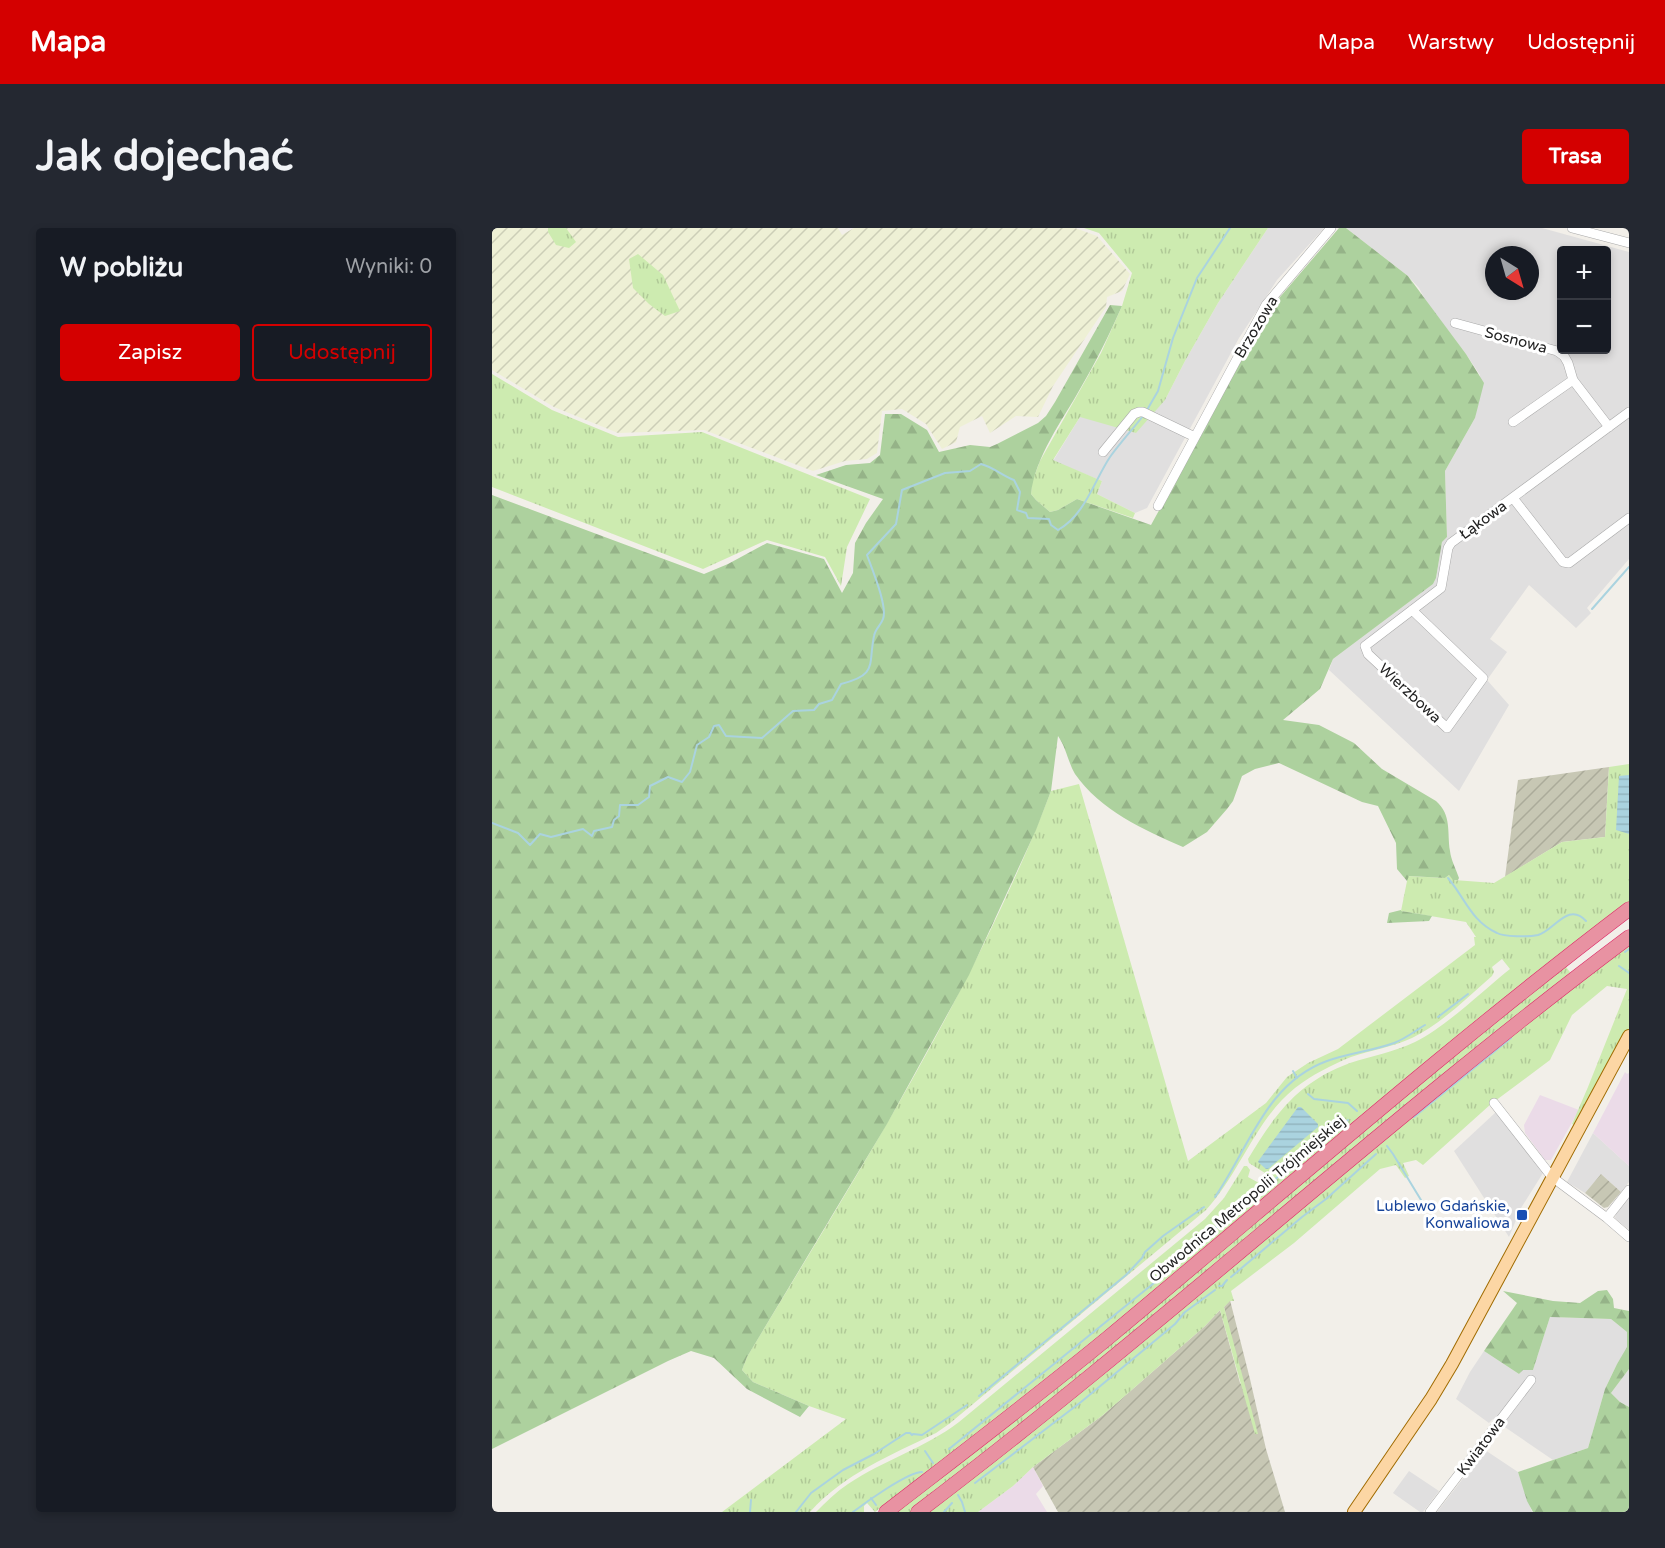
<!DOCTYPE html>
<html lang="pl">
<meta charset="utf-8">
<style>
:root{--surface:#171b24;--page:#242831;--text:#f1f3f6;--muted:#9ea1a6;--line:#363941;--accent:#d40000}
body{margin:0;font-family:"Varela Round",sans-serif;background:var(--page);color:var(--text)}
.controls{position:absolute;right:18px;top:18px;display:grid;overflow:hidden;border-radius:6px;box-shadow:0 3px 9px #0003}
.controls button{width:54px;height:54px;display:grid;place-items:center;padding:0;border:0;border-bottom:2px solid var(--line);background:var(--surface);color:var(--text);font:30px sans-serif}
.compass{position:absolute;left:993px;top:18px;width:54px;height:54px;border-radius:50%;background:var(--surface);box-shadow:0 3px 9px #0003;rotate:143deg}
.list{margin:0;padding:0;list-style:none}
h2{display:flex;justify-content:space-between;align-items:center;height:78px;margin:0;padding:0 24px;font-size:26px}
h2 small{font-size:20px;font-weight:400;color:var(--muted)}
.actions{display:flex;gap:12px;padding:18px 24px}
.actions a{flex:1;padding:14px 0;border:2px solid var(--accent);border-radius:6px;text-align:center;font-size:21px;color:var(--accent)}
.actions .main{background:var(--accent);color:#fff}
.map{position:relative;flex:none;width:1137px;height:1284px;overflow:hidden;border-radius:6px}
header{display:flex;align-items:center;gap:36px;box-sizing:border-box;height:84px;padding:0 30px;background:var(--accent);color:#fff}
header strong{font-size:28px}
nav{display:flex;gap:33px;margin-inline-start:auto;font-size:21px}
.intro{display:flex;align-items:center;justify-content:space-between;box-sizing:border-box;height:144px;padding:0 36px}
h1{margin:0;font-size:42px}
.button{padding:15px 27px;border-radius:6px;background:var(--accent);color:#fff;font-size:21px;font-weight:700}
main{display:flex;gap:36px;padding:0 36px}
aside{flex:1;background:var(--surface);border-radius:6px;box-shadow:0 3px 9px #0003}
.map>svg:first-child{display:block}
.residential{fill:#e0dfdf;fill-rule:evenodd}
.industrial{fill:#ebdbe8}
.construction{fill:url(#construction-furrows)}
.farmland{fill:url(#farmland-furrows)}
.grass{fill:url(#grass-tufts)}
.forest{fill:url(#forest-firs)}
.water{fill:url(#water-rules)}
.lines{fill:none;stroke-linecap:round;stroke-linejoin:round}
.stream{stroke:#aad3df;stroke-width:2}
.minor-casing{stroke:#a9a9a9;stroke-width:10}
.major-casing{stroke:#a06b00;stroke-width:14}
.highway-casing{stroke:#dc2a67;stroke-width:15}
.minor{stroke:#fff;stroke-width:9}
.major{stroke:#fcd6a4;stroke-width:12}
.highway{stroke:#e892a2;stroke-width:14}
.transit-dot{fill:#1a4fb4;stroke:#fff;stroke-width:2}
.labels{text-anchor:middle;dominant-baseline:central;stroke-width:6;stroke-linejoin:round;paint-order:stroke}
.street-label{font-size:15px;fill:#222;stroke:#fff}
.transit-label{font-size:15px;fill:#164399;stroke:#fff;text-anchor:end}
</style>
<header>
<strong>Mapa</strong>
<nav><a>Mapa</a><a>Warstwy</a><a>Udostępnij</a></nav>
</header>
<div class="intro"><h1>Jak dojechać</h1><a class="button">Trasa</a></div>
<main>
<aside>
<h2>W pobliżu<small>Wyniki: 0</small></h2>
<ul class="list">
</ul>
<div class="actions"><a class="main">Zapisz</a><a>Udostępnij</a></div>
</aside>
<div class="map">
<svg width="1137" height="1284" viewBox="0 0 1137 1284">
<defs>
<pattern id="construction-furrows" width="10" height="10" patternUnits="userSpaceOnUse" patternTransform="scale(1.5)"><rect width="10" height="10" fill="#c7c7b4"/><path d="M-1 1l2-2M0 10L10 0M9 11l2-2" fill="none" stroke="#abab9a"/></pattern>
<pattern id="farmland-furrows" width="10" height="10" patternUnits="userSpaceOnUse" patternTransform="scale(1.5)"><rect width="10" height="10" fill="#eef0d5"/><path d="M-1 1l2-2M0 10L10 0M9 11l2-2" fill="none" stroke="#ccceb7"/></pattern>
<pattern id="grass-tufts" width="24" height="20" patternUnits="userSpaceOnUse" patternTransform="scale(1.5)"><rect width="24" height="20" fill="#cdebb0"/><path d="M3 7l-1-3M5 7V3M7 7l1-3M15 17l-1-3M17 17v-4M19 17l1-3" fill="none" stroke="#b0c997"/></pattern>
<pattern id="forest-firs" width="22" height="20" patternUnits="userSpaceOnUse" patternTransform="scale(1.5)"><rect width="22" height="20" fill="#add19e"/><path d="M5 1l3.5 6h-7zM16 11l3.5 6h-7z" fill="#95b388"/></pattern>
<pattern id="water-rules" width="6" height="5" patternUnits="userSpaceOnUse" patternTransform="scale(1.5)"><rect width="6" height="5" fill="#aad3df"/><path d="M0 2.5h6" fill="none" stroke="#92b5bf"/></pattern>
</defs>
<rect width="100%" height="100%" fill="#f2efe9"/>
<path class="residential" d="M 776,0 L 832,0 L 785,52 L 747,110 L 655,280 L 643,285 L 605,266 L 610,253 L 561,233 L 588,189 L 673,172 L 693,133 L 726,75 Z
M 854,0 L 1050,0 L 1137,24 L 1137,331 L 1095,380 L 1099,385 L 1084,400 L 1037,357 L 998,411 L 1015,424 L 995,452 L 1017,477 L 967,563 L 837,442 L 841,431 L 941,356 L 944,350 L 950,314 L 955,309 L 953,243 L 983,190 L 988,147 L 974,126 L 934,73 L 927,60 L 916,48 ZM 1070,22 L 1114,22 L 1114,122 L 1070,122 ZM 1002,27 L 1038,27 L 1038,63 L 1002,63 Z
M 1004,884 L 1051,945 L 1029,980 L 1017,1009 L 962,923 Z
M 1101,905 L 1137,938 L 1137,954 L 1129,964 L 1109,946 L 1093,965 L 1075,954 Z
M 1137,969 L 1137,1002 L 1123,990 L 1124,986 Z
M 1058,1089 L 1119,1091 L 1135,1104 L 1136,1119 L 1125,1136 L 1113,1161 L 1096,1220 L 1061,1232 L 1001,1191 L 997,1195 L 964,1171 L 978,1144 L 992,1123 L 1027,1146 L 1031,1142 L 1041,1142 Z
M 1137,1141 L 1137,1179 L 1128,1174 L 1119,1165 Z
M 993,1222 L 1026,1244 L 1040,1284 L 945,1284 Z
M 917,1243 L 947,1263 L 931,1284 L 928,1284 L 901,1265 Z"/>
<path class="industrial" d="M 1133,844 L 1135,846 L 1137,845 L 1137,938 L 1101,905 Z
M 1048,867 L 1087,882 L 1059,932 L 1053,932 L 1033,905 L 1032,897 Z
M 541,1239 L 551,1258 L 544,1266 L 555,1284 L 486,1284 L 521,1258 Z"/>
<path class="construction" d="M 1117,539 L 1113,609 L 1070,614 L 1013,649 L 1026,552 Z
M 1109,946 L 1129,964 L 1116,979 L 1112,980 L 1093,965 Z
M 738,1072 L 758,1151 L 774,1221 L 793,1284 L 566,1284 L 541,1239 L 611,1187 L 713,1098 L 728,1082 L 748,1155 L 750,1157 L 732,1079 Z"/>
<path class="farmland" d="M 0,0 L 346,0 L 350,7 L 362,0 L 583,0 L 605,8 L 638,46 L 630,63 L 615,69 L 614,79 L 561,158 L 546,189 L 524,188 L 498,205 L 490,188 L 468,199 L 464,214 L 450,221 L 434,196 L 410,181 L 390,183 L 385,225 L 375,231 L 353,233 L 321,243 L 212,202 L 126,205 L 62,179 L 0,142 Z"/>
<path class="grass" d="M 56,0 L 74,0 L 84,14 L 77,20 L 64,17 L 56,4 Z
M 592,0 L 776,0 L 726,75 L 693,133 L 673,172 L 644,205 L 588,189 L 561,232 L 610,253 L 605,266 L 643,285 L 641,290 L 585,271 L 566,282 L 558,284 L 544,272 L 539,266 L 540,254 L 548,233 L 609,125 L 630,78 L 640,45 L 607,5 Z
M 146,26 L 171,47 L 188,83 L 173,88 L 157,76 L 141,60 L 137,31 Z
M 0,146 L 60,182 L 126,209 L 210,204 L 378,271 L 355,319 L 349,358 L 333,329 L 275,312 L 211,341 L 0,259 Z
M 1137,536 L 1137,674 L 1082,715 L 583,1129 L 501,1195 L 383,1284 L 375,1275 L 372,1278 L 372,1284 L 324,1284 C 334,1274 344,1264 356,1256 C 392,1232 433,1220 467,1194 L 713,991 L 732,970 L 752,938 L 755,938 L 758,942 L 756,949 L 767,955 L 773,945 L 757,935 L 756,931 C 783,886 806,854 858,835 C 879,828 902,824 923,814 C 955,798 989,764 1018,741 L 1010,731 L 1000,739 L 1002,744 L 1000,748 C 975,770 950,795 920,810 C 901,819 880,822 859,829 C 839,837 820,847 803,860 C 764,891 748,945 714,982 L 457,1196 L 444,1205 C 399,1227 352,1246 318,1284 L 230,1284 L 354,1191 L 317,1178 L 261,1154 L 250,1142 L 255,1129 C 365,946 482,764 559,563 L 587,556 L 696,933 L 774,875 L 795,849 L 816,835 L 846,821 L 983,717 L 982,709 L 984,709 L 974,694 L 909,683 L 916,648 L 953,650 L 957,647 L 962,652 L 1002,655 L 1070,614 L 1113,609 L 1117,539 Z
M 1137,717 L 1137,801 L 1085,898 L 1080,896 L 1096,859 L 1135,761 L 1115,758 L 1080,787 L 1058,832 L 999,876 L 931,937 L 924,932 L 911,935 L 917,948 L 913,950 L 904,937 L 888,941 L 802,1015 L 739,1063 L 742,1073 L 738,1073 L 732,1079 L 766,1206 L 763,1206 L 728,1082 L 713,1098 L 611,1187 L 541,1239 L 521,1258 L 486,1284 L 435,1284 L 523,1217 L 626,1135 L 852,944 L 1025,803 Z
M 1072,736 L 1080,747 L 478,1239 L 419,1284 L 400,1284 Z"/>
<path class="forest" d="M 847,0 L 854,0 L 916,48 L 974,126 L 992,155 L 983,190 L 953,243 L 955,309 L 950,314 L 944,350 L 941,356 L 841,431 L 828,461 L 791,492 L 827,497 L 862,515 L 890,541 L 944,573 C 960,587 955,604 958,623 C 959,632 964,641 967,650 L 966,652 L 961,652 L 957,647 L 953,650 L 917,648 L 915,653 L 905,641 L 904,615 L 886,578 L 870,574 L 787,535 L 763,541 L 750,548 L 741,573 L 735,581 L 715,604 L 691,619 C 652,602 608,582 583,546 C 576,534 574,519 566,508 L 559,563 L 544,602 L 477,747 L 395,896 L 255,1129 L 250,1142 L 261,1154 L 317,1178 L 308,1189 L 255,1161 L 222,1130 L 199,1123 L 176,1133 L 0,1221 L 0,267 L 212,346 L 236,336 L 275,315 L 332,331 L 350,365 L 361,345 L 363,315 L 374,295 L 391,271 L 324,247 L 354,237 L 378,235 L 388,227 L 393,186 L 409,186 L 435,202 L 447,224 L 478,217 L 498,219 L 505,216 L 546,195 L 554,188 L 563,174 L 618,77 L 630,78 C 617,107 604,134 588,161 C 570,193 543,229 539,266 L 544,272 L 558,284 L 566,282 L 585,271 L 659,297 L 777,82 Z
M 909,682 L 909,683 L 940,688 L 937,693 L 895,695 L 897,685 Z
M 1115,1062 L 1121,1071 L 1122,1080 L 1137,1083 L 1137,1141 L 1119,1165 L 1128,1174 L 1137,1179 L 1137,1284 L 1041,1284 L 1035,1273 L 1026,1244 L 1096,1220 L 1113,1161 L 1125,1136 L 1135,1119 L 1135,1104 L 1119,1091 L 1058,1089 L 1041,1142 L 1031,1142 L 1027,1146 L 992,1123 L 1025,1075 L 1011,1063 L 1061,1073 L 1088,1075 L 1106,1063 Z"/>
<path class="water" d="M 1137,547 L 1137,606 L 1124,602 L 1127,548 Z
M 806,879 L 809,879 L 826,896 L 826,899 L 776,941 L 774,941 L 766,934 L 767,932 Z"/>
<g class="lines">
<path class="stream" d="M 655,182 L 666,163 L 681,110 L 705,50 L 738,0
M 1100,381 L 1137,339
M 0,595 L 26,605 L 38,617 L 48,606 L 59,609 L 91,601 L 100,608 L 102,603 L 120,599 L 122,592 L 127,588 L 128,577 L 146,577 L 157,569 L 158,558 L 176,549 L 190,554 L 198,544 L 205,517 L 217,509 L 222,498 L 227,497 L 234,508 L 270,510 L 301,483 L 322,482 L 327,476 L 340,472 L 349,456 C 386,447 376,437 382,408 C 383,401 389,397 391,391 C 396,379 380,341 375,327 L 404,296 L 410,262 L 453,245 L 478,243 L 489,236 C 501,239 511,248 522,252 L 528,264 L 525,282 L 534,285 L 536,290 L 557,291 L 559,297 L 566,302 C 593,287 602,253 618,229 C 628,215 640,202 651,188
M 956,650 C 973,670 979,693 1005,705 C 1012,709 1037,709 1046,707 C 1062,703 1076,673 1094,693
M 1133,724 L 1137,721
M 1127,738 L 1137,745
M 946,789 L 976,766
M 801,843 L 805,850
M 816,866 L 822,871 L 856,875 L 865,883
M 922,889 L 1019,810
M 895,918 L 901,926 L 929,972
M 723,969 C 757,920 774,855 835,833 C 857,825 880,823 902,815 C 913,811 923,803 933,797
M 711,1010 L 803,935 L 812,926 L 856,892
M 696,1022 L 707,1014
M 739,1049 L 810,989 L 834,971 L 884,926
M 727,1058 L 730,1058 L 735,1052
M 487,1168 L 634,1047 L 650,1030 L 653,1024 L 671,1008 L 712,979
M 421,1206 L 430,1207 L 475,1177
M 457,1221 L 641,1072 L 662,1055 L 667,1053 L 692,1026
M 433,1223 L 441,1235
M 483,1255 L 589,1174 L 683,1096 L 693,1084 L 723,1062
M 466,1267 L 470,1274 L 473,1284
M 379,1270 L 384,1277
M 258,1284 L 259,1272
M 304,1284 L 319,1265 L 351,1242 L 382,1226 L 414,1205 L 418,1205 L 420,1207
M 361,1284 C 374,1274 416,1244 430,1244
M 452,1284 L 460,1275"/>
<defs>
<path id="minor" d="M 1080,0 L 1137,15
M 963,95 L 1065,123 L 1072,128 L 1076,135 L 1081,152 L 1117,199
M 1021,194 L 1081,152
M 611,224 L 642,186 L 647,184 L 651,184 L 703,209
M 1021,270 L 1071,334 L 1077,335 L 1137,290
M 666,278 L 774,77 L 839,0
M 920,382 L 991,450 L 955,500 L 876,426 L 873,418 L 949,360 L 956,320 L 959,315 L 1137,184
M 1002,875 L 1060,949 L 1115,990 L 1137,1009
M 1115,990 L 1137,962
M 938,1284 L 1039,1152"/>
<path id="major" d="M 862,1284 L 939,1171 L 960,1136 L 1137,808"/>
<path id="highway" d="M 394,1284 C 469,1226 544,1169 617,1109 C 790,965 958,817 1137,681
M 426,1284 C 669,1100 893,892 1137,709"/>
</defs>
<use href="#minor" class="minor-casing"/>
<use href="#major" class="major-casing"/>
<use href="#highway" class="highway-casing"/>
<use href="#minor" class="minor"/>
<use href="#major" class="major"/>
<use href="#highway" class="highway"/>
</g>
<rect class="transit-dot" x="1024" y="981" width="12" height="12" rx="3"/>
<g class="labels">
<g class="street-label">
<text transform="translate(764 99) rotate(-59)">Brzozowa</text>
<text transform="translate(1024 112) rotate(15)">Sosnowa</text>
<text transform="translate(991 292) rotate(-36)">Łąkowa</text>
<text transform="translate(918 465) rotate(43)">Wierzbowa</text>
<text transform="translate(755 971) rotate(-40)">Obwodnica Metropolii Trójmiejskiej</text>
<text transform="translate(989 1218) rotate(-53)">Kwiatowa</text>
</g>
<g class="transit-label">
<text x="1018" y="978">Lublewo Gdańskie,<tspan x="1018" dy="17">Konwaliowa</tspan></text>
</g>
</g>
</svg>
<div class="controls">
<button>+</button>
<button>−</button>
</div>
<svg class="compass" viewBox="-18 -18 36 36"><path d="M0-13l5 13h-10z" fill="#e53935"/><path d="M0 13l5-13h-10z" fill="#9ea1a6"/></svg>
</div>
</main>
